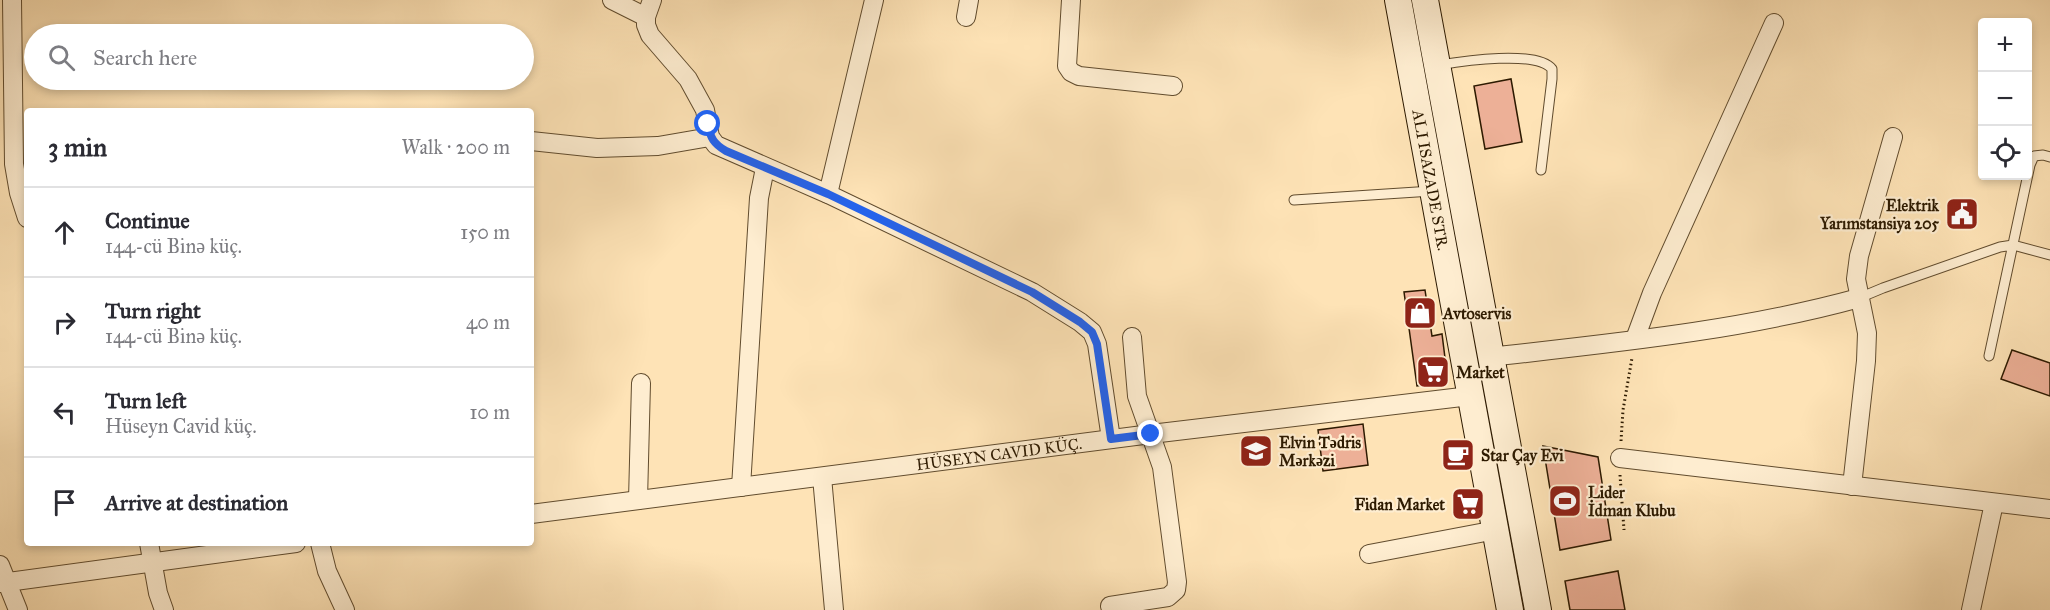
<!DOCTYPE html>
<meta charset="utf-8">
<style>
:root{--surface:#fff;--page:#f2f2f3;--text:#2b2b33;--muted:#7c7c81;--line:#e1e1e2}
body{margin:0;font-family:"IM FELL Great Primer",serif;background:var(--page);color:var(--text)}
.controls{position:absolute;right:18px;top:18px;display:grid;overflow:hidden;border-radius:6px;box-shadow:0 3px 9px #0003}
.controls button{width:54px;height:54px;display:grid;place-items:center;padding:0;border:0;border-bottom:2px solid var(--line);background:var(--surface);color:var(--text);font:30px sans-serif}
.stop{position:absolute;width:18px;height:18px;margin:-14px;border:4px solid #2563eb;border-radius:50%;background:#fff}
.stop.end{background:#2563eb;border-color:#fff;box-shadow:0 2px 6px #0008}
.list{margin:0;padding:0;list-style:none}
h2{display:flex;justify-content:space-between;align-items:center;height:78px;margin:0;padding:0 24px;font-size:26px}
h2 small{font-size:20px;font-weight:400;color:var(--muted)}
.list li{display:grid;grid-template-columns:39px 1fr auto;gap:18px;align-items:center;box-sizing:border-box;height:90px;padding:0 24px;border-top:2px solid var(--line)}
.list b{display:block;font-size:22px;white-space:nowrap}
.list p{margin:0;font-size:20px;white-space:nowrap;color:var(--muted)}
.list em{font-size:20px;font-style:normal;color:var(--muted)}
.icon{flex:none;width:33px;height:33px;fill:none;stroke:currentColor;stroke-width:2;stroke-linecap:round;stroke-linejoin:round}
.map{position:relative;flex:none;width:2050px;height:610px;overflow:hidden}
.search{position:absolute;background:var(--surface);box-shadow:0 3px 9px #0003;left:24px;top:24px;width:510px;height:66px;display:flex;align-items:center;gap:15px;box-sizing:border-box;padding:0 21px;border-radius:33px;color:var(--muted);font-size:22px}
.panel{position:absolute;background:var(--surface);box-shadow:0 3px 9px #0003;left:24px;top:108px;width:510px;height:438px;border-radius:6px}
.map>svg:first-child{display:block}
.building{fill:#edb097;stroke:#2d1a00;stroke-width:1.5}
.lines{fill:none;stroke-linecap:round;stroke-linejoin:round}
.service-casing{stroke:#614c2e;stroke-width:11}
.minor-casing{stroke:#614c2e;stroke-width:20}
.secondary-casing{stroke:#2d1a00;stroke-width:28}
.path{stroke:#2d1a00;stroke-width:3;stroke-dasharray:1.5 3;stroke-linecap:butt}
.service{stroke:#feedd0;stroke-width:9}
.minor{stroke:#feedd0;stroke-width:18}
.secondary{stroke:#feedd0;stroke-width:26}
.route{stroke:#2563eb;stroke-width:8}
.labels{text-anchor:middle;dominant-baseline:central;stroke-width:4.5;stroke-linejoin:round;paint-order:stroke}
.street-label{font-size:16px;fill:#2d1a00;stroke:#feedd0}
.poi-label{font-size:16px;font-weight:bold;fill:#2d1a00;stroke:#feedd0;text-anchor:start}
</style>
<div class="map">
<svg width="2050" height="610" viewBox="0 0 2050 610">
<rect width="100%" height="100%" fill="#fee3b6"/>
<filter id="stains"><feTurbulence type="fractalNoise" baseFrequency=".00333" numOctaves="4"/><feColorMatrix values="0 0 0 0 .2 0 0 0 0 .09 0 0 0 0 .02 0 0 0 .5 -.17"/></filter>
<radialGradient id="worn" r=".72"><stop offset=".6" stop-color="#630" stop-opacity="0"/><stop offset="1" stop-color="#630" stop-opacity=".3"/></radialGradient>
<path class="building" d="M 1511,79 L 1522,142 L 1485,149 L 1474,86 Z
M 1425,290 L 1432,336 L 1442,334 L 1448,382 L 1417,386 L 1404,292 Z
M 2012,350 L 2050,363 L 2050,396 L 2001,379 Z
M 1363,424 L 1368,465 L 1323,471 L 1318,430 Z
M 1543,446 L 1598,457 L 1611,540 L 1560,550 Z
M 1618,571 L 1625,610 L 1570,610 L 1565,581 Z"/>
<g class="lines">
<defs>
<path id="service" d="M 1439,65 C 1463,61 1537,50 1552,69 L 1552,79 L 1541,170
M 1294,200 L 1432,191
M 1859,298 L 1883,288 L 2000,247 L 2013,245 L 2050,255
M 1989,356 L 2030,165 L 2034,156 L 2043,155 L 2050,157"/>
<g id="minor">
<path d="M 12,0 L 14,164 L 19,193 L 27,218"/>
<path d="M 612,0 L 646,17"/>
<path d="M 652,0 L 646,17 L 646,25 L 650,35 L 688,79 L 705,110 L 710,137 L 716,145 L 828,194 L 1032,292 L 1080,322 L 1092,332 L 1097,344 L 1111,439"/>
<path d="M 1071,0 L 1067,66 L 1071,72 L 1079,76 L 1173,86"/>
<path d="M 966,17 L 969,0"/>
<path d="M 531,141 L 597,148 L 658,146 L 710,137"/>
<path d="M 828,194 L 874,0"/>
<path d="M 1635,339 L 1652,293 L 1774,23"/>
<path d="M 1490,357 C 1613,343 1739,331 1859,298"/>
<path d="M 1620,458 L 2050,509"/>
<path d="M 822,477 L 834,610"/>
<path d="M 1852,486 L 1866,361 L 1867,333 L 1856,279 L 1859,256 L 1893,137"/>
<path d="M 741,487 L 759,198 L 765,168"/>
<path d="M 638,500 L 641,383"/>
<path id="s1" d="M 531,514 L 1151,434 L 1470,396"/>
<path d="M 149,543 L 158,593 L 164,610"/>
<path d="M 320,543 L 327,571 L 345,610"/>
<path d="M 1369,554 L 1496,530"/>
<path d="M 0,565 L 18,610"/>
<path d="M 0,583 L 296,543"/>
<path d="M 1110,606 L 1168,597 L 1176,590 L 1177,582 L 1162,467 L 1137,396 L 1132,337"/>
<path d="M 1971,610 L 1994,503"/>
</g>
<g id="secondary">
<path id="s2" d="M 1398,0 L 1510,610"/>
<path d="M 1425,0 L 1538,610"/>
</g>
</defs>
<use href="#service" class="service-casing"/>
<use href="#minor" class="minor-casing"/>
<use href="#secondary" class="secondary-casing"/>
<path class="path" d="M 1621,441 L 1623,410 L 1632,358
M 1620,475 L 1624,530"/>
<use href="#service" class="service"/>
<use href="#minor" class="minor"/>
<use href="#secondary" class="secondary"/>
</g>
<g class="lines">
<path class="route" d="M 708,124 C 710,138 714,144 726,151 L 828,194 L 1032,292 L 1080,322 L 1092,332 L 1097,344 L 1111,439 L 1151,434"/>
</g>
<defs>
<symbol id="civic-square" viewBox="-11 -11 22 22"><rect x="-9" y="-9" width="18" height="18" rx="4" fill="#8f2418" stroke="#feedd0"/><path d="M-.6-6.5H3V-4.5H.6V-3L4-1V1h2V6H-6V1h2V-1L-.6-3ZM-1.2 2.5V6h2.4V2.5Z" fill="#fff"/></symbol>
<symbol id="shop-square" viewBox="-11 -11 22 22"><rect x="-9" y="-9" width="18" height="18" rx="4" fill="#8f2418" stroke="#feedd0"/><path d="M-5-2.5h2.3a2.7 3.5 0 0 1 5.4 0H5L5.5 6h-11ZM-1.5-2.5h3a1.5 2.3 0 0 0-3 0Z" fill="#fff"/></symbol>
<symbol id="supermarket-square" viewBox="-11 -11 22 22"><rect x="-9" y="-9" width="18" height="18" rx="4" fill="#8f2418" stroke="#feedd0"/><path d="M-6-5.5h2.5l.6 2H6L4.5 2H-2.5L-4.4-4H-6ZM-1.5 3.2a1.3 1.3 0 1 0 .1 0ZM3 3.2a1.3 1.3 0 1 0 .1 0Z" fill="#fff"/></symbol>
<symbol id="university-square" viewBox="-11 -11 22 22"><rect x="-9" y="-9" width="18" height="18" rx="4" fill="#8f2418" stroke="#feedd0"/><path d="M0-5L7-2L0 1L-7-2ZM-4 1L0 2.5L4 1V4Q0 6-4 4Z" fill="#fff"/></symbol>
<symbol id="cafe-square" viewBox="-11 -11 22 22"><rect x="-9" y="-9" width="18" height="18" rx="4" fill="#8f2418" stroke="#feedd0"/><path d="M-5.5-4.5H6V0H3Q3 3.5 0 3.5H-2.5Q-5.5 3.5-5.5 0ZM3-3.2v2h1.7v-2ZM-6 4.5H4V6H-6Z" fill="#fff"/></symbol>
<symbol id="stadium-square" viewBox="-11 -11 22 22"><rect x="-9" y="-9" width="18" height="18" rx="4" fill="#8f2418" stroke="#feedd0"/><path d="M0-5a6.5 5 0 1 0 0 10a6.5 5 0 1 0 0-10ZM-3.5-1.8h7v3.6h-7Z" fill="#fff"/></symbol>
</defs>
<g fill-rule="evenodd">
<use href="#civic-square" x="1943" y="195" width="38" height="38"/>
<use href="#shop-square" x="1401" y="294" width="38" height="38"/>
<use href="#supermarket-square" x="1414" y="353" width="38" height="38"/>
<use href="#university-square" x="1237" y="432" width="38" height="38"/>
<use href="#cafe-square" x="1439" y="436" width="38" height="38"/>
<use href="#stadium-square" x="1546" y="482" width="38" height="38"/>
<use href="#supermarket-square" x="1449" y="485" width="38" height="38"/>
</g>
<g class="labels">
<g class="street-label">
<text stroke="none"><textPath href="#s2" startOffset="183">ALI ISAZADE STR.</textPath></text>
<text stroke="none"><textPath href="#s1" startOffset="472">HÜSEYN CAVID KÜÇ.</textPath></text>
</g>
<g class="poi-label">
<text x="1939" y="205" text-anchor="end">Elektrik<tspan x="1939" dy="18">Yarımstansiya 205</tspan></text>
<text x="1443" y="313">Avtoservis</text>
<text x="1456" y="372">Market</text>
<text x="1279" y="442">Elvin Tədris<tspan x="1279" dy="18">Mərkəzi</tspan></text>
<text x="1481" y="455">Star Çay Evi</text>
<text x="1588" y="492">Lider<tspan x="1588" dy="18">İdman Klubu</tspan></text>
<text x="1445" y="504" text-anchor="end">Fidan Market</text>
</g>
</g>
<rect width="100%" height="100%" filter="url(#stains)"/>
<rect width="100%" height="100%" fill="url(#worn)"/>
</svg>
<div class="controls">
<button>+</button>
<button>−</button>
<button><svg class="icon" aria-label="locate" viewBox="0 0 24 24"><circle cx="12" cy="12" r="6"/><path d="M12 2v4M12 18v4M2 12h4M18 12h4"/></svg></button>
</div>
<div class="stop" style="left:708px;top:124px"></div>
<div class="stop end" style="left:1151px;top:434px"></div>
<div class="search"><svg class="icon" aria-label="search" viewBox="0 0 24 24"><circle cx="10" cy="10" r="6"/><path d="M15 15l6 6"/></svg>Search here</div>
<section class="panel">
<h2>3 min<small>Walk · 200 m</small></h2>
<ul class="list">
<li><svg class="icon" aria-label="ahead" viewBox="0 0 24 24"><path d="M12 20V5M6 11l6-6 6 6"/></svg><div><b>Continue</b><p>144-cü Binə küç.</p></div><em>150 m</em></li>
<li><svg class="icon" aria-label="right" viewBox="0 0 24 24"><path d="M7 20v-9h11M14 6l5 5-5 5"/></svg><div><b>Turn right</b><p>144-cü Binə küç.</p></div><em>40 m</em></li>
<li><svg class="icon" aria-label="left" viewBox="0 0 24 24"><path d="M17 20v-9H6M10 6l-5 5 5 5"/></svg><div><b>Turn left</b><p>Hüseyn Cavid küç.</p></div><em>10 m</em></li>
<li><svg class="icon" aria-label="arrive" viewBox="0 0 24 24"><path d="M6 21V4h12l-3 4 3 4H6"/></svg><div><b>Arrive at destination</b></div></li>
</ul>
</section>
</div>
